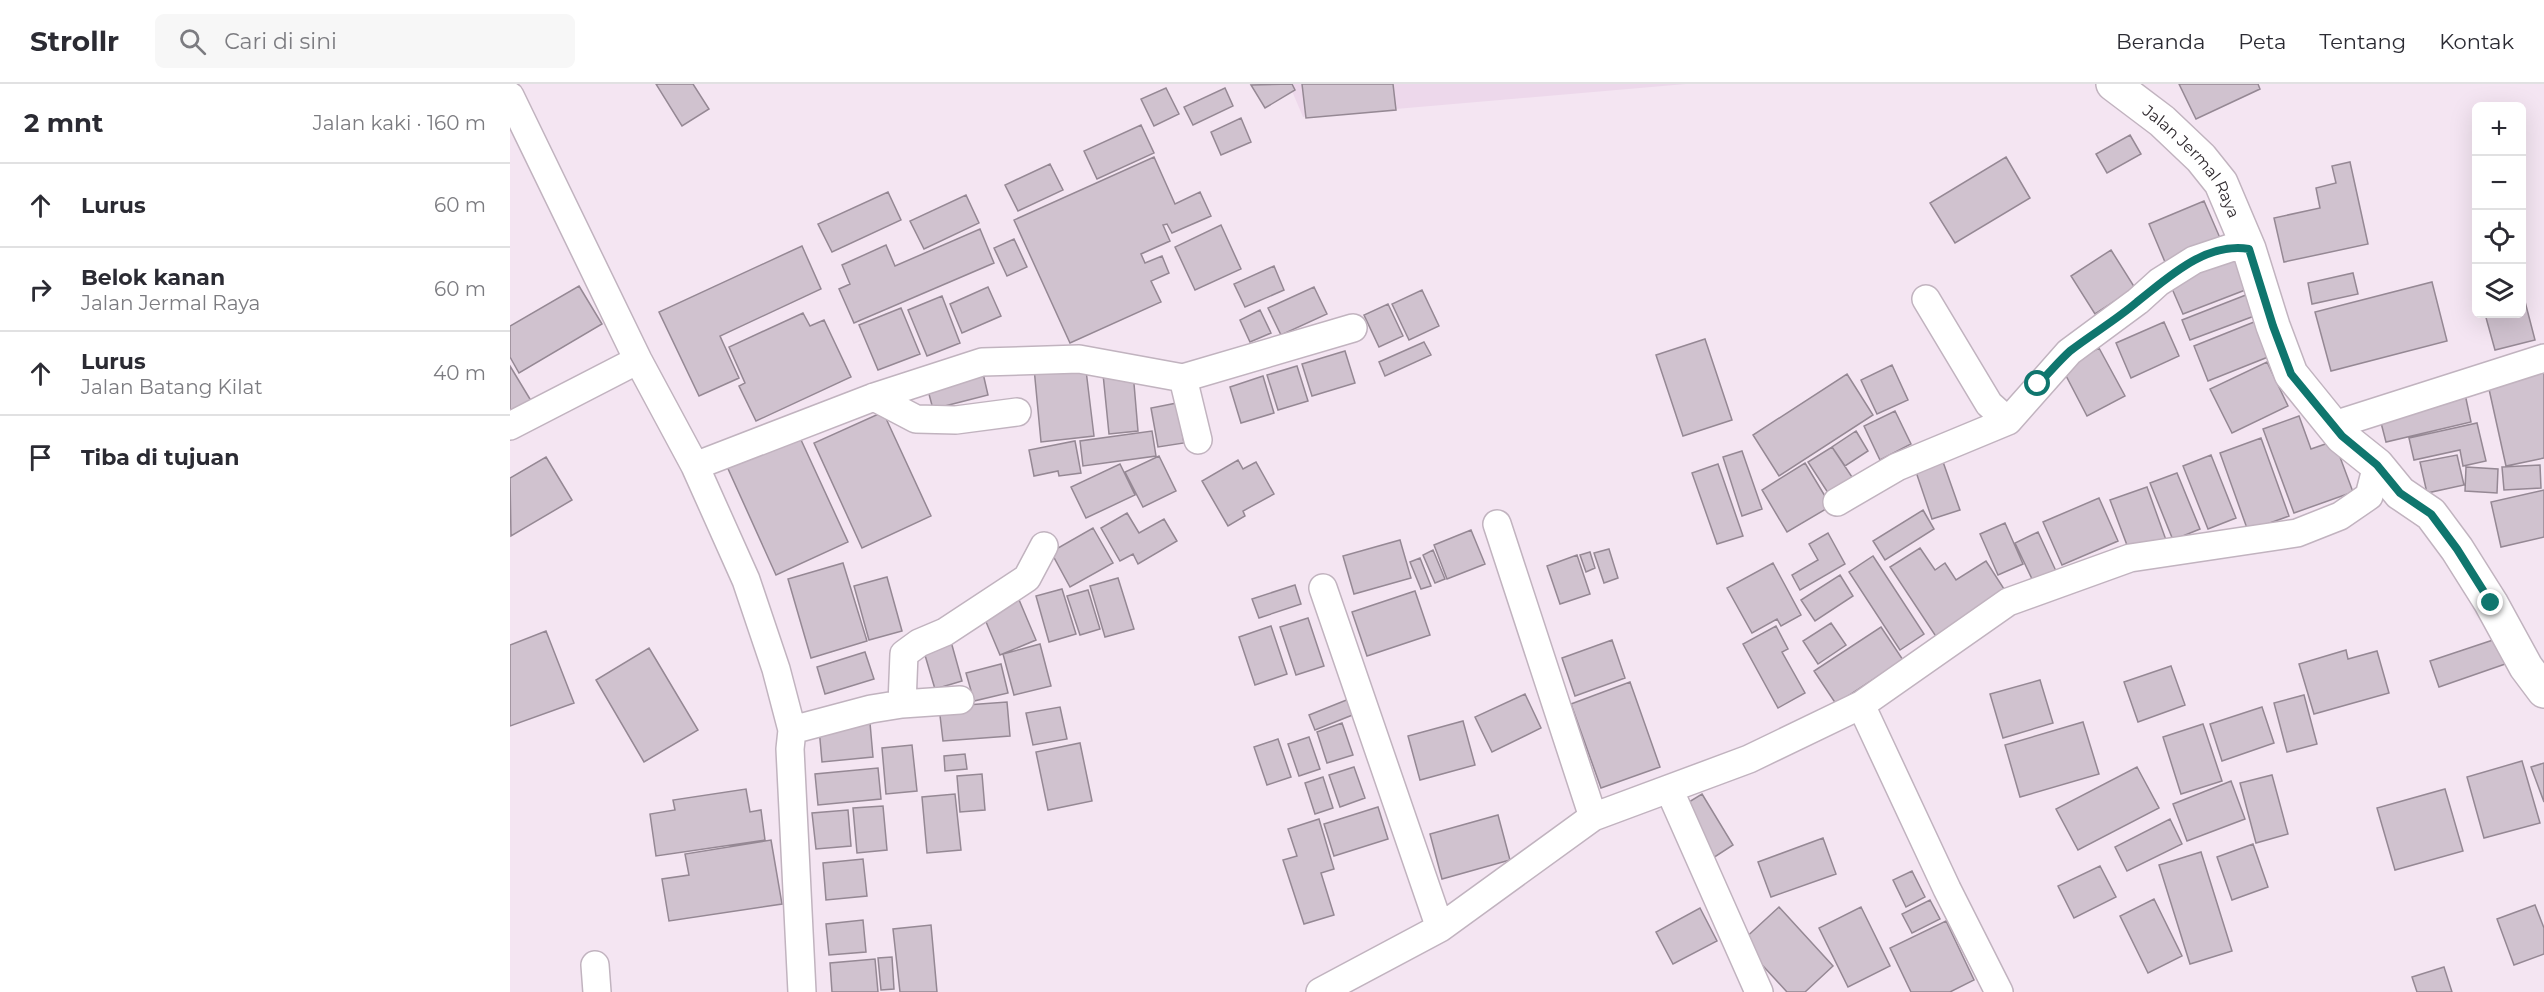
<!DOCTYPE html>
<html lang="id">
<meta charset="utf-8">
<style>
:root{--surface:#fff;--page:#f7f7f7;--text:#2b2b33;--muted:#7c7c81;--line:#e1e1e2}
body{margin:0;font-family:Montserrat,sans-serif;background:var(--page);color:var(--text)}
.controls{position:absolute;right:18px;top:18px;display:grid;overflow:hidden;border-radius:9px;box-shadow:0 6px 24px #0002}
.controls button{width:54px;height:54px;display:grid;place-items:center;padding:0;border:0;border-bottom:2px solid var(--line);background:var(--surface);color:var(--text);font:30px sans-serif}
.stop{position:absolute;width:18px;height:18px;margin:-14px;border:4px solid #0f766e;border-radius:50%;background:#fff}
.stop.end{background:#0f766e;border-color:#fff;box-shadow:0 2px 6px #0008}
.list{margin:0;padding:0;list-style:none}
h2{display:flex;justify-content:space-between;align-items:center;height:78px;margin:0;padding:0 24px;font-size:26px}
h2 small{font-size:20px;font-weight:400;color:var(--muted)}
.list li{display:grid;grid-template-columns:39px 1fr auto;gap:18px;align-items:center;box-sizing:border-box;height:84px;padding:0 24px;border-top:2px solid var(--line)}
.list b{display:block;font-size:22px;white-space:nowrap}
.list p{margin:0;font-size:20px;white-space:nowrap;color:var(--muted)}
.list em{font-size:20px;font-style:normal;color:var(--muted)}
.icon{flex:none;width:33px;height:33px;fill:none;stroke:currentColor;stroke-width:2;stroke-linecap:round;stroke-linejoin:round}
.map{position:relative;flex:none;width:2034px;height:908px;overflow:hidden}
header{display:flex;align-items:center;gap:36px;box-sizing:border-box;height:84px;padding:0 30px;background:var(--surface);border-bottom:2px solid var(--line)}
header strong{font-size:28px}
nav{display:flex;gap:33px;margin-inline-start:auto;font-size:21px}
.search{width:420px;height:54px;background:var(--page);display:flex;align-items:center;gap:15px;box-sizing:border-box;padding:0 21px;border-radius:9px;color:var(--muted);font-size:22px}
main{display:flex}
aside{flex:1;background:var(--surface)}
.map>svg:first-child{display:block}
.built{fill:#edd8eb}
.building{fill:#d0c2cf;stroke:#958894;stroke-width:1.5}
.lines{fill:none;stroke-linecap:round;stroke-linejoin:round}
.minor-casing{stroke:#c1b3bf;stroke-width:30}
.tertiary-casing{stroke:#c1b3bf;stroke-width:36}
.minor{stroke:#fff;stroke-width:27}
.tertiary{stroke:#fff;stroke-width:33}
.route{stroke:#0f766e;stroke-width:8}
.labels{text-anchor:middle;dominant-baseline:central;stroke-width:4.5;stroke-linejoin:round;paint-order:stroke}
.street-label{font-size:16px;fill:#2e282d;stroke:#f4e5f2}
</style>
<header>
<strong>Strollr</strong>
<div class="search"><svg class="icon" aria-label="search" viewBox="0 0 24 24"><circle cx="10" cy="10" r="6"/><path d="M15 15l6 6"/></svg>Cari di sini</div>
<nav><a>Beranda</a><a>Peta</a><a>Tentang</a><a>Kontak</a></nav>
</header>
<main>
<aside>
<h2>2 mnt<small>Jalan kaki · 160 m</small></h2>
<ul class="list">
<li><svg class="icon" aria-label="ahead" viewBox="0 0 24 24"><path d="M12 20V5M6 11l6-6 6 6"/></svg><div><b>Lurus</b></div><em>60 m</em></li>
<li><svg class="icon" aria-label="right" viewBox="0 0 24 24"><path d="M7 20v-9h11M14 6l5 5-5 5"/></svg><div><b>Belok kanan</b><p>Jalan Jermal Raya</p></div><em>60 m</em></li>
<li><svg class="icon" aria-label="ahead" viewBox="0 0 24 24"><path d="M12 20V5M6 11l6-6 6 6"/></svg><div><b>Lurus</b><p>Jalan Batang Kilat</p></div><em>40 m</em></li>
<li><svg class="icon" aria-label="arrive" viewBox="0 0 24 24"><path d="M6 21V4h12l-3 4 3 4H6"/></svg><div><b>Tiba di tujuan</b></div></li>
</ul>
</aside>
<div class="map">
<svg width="2034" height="908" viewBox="0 0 2034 908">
<rect width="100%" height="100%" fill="#f4e5f2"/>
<path class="built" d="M 779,0 L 1176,0 L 793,33 Z"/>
<path class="building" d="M 146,0 L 183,0 L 199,25 L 172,42 Z
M 782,0 L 785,6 L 755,24 L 741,1 Z
M 792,0 L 883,0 L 886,26 L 796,34 Z
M 1669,0 L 1748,0 L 1750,5 L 1686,35 Z
M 656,4 L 669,30 L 644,42 L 631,15 Z
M 715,4 L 723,22 L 683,41 L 674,23 Z
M 731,34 L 741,58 L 711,71 L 701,48 Z
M 631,41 L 644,69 L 587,95 L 574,67 Z
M 1620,51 L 1631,70 L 1597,89 L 1586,70 Z
M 644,73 L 665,120 L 690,108 L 701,132 L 662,149 L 657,140 L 653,141 L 660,157 L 631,170 L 635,179 L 652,172 L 659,189 L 641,197 L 651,218 L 560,259 L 504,136 Z
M 1496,73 L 1520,114 L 1445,159 L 1420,119 Z
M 1840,78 L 1858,160 L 1774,178 L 1764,134 L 1810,124 L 1806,104 L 1826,99 L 1822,82 Z
M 540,80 L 553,106 L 508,127 L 495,101 Z
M 378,108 L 391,136 L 322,168 L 308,140 Z
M 456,111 L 469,139 L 414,165 L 400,137 Z
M 1694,117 L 1710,154 L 1655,178 L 1639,140 Z
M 711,141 L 731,185 L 685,206 L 665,163 Z
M 470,145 L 484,179 L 344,239 L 329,205 L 340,200 L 332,181 L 376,161 L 385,182 Z
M 504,155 L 517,183 L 497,192 L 484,164 Z
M 292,162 L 311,205 L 210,252 L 229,294 L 189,312 L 149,228 Z
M 1601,166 L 1625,204 L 1585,230 L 1561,192 Z
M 1731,172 L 1743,203 L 1673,230 L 1660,200 Z
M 764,182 L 774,206 L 735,223 L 724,200 Z
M 1843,189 L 1848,210 L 1802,220 L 1798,199 Z
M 1922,198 L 1937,257 L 1821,287 L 1805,228 Z
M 69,202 L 92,240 L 9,289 L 0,273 L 0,242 Z
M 478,203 L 491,232 L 452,249 L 440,220 Z
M 804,203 L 817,230 L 771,251 L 758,224 Z
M 912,206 L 929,242 L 899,256 L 882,220 Z
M 2012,206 L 2025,256 L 1985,266 L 1975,230 L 2012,230 Z
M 1746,207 L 1755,228 L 1680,256 L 1672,236 Z
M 432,212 L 450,259 L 417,272 L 398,226 Z
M 878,220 L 893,252 L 869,263 L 854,231 Z
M 391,224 L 410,270 L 368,286 L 349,241 Z
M 750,226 L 761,249 L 740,258 L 730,236 Z
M 293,229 L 300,242 L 314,236 L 341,293 L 246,337 L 229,302 L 235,299 L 219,263 Z
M 1754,234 L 1768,269 L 1698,297 L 1684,262 Z
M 1654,238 L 1669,272 L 1621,294 L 1606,259 Z
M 1195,255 L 1222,336 L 1173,352 L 1146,271 Z
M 914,258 L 921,271 L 875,292 L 869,278 Z
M 1589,264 L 1615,312 L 1577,332 L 1552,284 Z
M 835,267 L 845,299 L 802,312 L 792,280 Z
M 575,278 L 584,352 L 531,358 L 524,284 Z
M 1757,278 L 1778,322 L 1722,349 L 1700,305 Z
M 1382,281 L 1398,316 L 1367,330 L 1351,296 Z
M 0,282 L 23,320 L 0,333 Z
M 787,282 L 798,317 L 768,326 L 757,291 Z
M 2034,284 L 2034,374 L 1996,382 L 1977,296 Z
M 472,285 L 478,311 L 423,325 L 416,299 Z
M 623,288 L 628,347 L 599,350 L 593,290 Z
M 1337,290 L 1363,331 L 1269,392 L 1243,351 Z
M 753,292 L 764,329 L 731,339 L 720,303 Z
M 1955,310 L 1961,338 L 1876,358 L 1869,331 Z
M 667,319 L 674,359 L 648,363 L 641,324 Z
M 1385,327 L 1401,360 L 1370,376 L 1354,342 Z
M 373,328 L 421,432 L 352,464 L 304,359 Z
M 1789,332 L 1801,365 L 1824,357 L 1843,408 L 1784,429 L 1753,345 Z
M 1967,339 L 1976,377 L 1953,382 L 1950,366 L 1904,376 L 1899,354 Z
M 286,345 L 338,458 L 266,491 L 215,378 Z
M 642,347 L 646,372 L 573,382 L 570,357 Z
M 1346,347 L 1358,367 L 1335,382 L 1322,363 Z
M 1751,354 L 1779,432 L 1738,447 L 1710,369 Z
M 565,357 L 571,389 L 549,392 L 548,387 L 524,392 L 519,366 Z
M 1322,363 L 1346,399 L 1322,415 L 1298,378 Z
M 1232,367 L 1252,425 L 1232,432 L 1213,373 Z
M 1701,371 L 1726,434 L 1698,445 L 1673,382 Z
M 1947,371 L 1954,401 L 1917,409 L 1910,378 Z
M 649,372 L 666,407 L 633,423 L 615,388 Z
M 36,373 L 62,416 L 1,452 L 0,394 Z
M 1432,375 L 1450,426 L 1422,435 L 1405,385 Z
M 728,376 L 733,385 L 746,378 L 764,410 L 733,427 L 735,432 L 718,442 L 692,397 Z
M 1295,379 L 1321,422 L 1277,448 L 1252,406 Z
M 610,380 L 625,411 L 576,434 L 561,403 Z
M 1208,380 L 1233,452 L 1207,460 L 1182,389 Z
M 2030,381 L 2031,404 L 1994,406 L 1992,383 Z
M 1956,383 L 1988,385 L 1987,409 L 1955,407 Z
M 1667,389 L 1690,445 L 1663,456 L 1640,399 Z
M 1637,403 L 1656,456 L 1620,469 L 1600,416 Z
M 2034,406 L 2034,453 L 1991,463 L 1981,418 Z
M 1589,414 L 1608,457 L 1552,481 L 1533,438 Z
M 1413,426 L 1424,445 L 1375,476 L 1363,457 Z
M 617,429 L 629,449 L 654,435 L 667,457 L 628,480 L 623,470 L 610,477 L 591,444 Z
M 1495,439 L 1513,480 L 1488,491 L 1470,450 Z
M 583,444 L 603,479 L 560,503 L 541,468 Z
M 961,446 L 975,480 L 937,495 L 924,461 Z
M 1528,448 L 1546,487 L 1523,497 L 1505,459 Z
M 1318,449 L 1335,480 L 1290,506 L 1282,491 L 1308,476 L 1299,460 Z
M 890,456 L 901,494 L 844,510 L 833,472 Z
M 1410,464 L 1425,486 L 1435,479 L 1446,496 L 1476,477 L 1496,508 L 1427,554 L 1380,483 Z
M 1099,465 L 1108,494 L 1094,499 L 1084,469 Z
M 923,466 L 935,495 L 925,499 L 913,471 Z
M 1080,468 L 1085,484 L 1076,488 L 1070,471 Z
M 1067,471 L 1080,510 L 1050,520 L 1037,482 Z
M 1363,472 L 1414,550 L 1390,566 L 1339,488 Z
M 910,474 L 921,502 L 911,505 L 900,478 Z
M 333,479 L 357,557 L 301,574 L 278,495 Z
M 1263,479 L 1291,531 L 1271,542 L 1267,535 L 1242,549 L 1217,504 Z
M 1330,491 L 1343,512 L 1305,537 L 1291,516 Z
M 377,493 L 392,547 L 359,556 L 344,502 Z
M 608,494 L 624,545 L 595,553 L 580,502 Z
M 785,501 L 791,520 L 749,534 L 742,515 Z
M 552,505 L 566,550 L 539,558 L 526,512 Z
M 578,506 L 590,545 L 570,551 L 557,512 Z
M 905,507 L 920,551 L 857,572 L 842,528 Z
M 507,511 L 526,556 L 490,571 L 471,526 Z
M 798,534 L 814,582 L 786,591 L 770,543 Z
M 1321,539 L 1336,561 L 1308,580 L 1293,557 Z
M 761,542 L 777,590 L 745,601 L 729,553 Z
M 1266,542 L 1278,565 L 1272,568 L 1295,609 L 1268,624 L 1233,560 Z
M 1371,543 L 1393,576 L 1326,620 L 1304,587 Z
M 36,547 L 64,619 L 0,642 L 0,561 Z
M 1992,553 L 2001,578 L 1929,603 L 1920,577 Z
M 440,554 L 452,597 L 425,605 L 412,561 Z
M 1102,556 L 1115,594 L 1065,612 L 1052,574 Z
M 530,560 L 541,602 L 504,611 L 493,570 Z
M 139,564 L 188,646 L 134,678 L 86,596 Z
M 1836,566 L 1838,575 L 1867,567 L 1879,609 L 1804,630 L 1789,580 Z
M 355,568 L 364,595 L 315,610 L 307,583 Z
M 491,580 L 498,609 L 464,617 L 456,589 Z
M 1661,582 L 1675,621 L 1628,638 L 1614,598 Z
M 1530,596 L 1543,639 L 1493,654 L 1480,610 Z
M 1120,598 L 1150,683 L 1091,704 L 1061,620 Z
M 1015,610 L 1031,644 L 982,668 L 965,633 Z
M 1794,611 L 1807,660 L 1777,668 L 1764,619 Z
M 839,615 L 845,630 L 805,646 L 799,631 Z
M 497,618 L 500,652 L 433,657 L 429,623 Z
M 550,623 L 557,655 L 523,661 L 516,629 Z
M 1752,623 L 1764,659 L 1712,677 L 1700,640 Z
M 953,637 L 965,681 L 910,696 L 898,652 Z
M 1573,638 L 1589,690 L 1510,713 L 1495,661 Z
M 360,639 L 363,673 L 312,678 L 309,644 Z
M 832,639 L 843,671 L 817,679 L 807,648 Z
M 1693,640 L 1712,697 L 1671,710 L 1653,653 Z
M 799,653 L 810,685 L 789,692 L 778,660 Z
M 768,655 L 781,693 L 757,701 L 744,663 Z
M 570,659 L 582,717 L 538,726 L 526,668 Z
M 402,661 L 407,707 L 376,710 L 372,664 Z
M 455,670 L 457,685 L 435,687 L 434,672 Z
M 2012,677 L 2030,739 L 1974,754 L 1957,693 Z
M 2034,679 L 2034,718 L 2021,683 Z
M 844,683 L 855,714 L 830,723 L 819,691 Z
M 1627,683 L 1649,724 L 1568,766 L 1546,725 Z
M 368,684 L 371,715 L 308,721 L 305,690 Z
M 472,690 L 475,726 L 450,728 L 447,692 Z
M 1762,691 L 1778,750 L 1746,759 L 1730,699 Z
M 813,693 L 823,724 L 805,730 L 795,699 Z
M 1721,697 L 1735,735 L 1677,757 L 1663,720 Z
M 236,705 L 240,728 L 251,726 L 255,756 L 146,772 L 140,730 L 165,726 L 163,716 Z
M 1935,705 L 1953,767 L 1885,786 L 1867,724 Z
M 445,710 L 451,766 L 417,769 L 412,713 Z
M 1192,710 L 1223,761 L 1200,776 L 1169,724 Z
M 373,722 L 377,766 L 347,769 L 343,724 Z
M 868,723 L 878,755 L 824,772 L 814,740 Z
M 338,726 L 341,762 L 306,765 L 302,729 Z
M 988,731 L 1000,776 L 932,795 L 920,750 Z
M 809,735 L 824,785 L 811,789 L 824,831 L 794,840 L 773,776 L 787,772 L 778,745 Z
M 1660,735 L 1672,760 L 1617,787 L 1605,763 Z
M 1313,754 L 1326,790 L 1261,813 L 1248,778 Z
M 261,756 L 272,820 L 159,837 L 152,795 L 179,791 L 175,770 Z
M 1743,760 L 1758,803 L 1722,816 L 1707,773 Z
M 1691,768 L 1722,867 L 1680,880 L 1649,781 Z
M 353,775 L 357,812 L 316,816 L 313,779 Z
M 1590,782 L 1606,813 L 1564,834 L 1548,802 Z
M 1402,787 L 1415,813 L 1396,823 L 1383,796 Z
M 1644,815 L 1672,872 L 1638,889 L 1610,832 Z
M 1420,816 L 1430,835 L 1402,849 L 1392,830 Z
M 2025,821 L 2034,844 L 2034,870 L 2004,881 L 1987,835 Z
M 1269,823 L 1323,882 L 1295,908 L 1277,908 L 1231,858 Z
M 1351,823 L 1380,882 L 1338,903 L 1309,844 Z
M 1190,824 L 1207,857 L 1163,880 L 1146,848 Z
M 353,836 L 356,868 L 319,871 L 316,840 Z
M 1436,837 L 1464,896 L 1440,908 L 1401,908 L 1380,864 Z
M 421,841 L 427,908 L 390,908 L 383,845 Z
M 382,873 L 384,905 L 371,906 L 368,874 Z
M 365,875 L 368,908 L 322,908 L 320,879 Z
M 1934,883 L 1942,908 L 1907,908 L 1902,893 Z"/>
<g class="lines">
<defs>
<path id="minor" d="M 0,12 L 128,276 L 185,382 L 236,496 L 266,585 L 282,646 L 280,665 L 292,908
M 1416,215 L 1479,320 L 1498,337
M 673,294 L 843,244
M 364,313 L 406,335 L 446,336 L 507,328
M 1824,341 L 2034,274
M 0,342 L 128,276
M 185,382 L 364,313 L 472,278 L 569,275 L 673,294 L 688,356
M 1327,418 L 1387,383 L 1498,337 L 1559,268 L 1628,217 L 1649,198 L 1684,176 L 1723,163 L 1739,165
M 987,440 L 1083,733
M 813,504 L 930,844
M 392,620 L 450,616
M 1351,621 L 1437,805 L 1489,908
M 282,646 L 361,625 L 392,620 L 394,570 L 409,559 L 435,548 L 517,494 L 534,462
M 1159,705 L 1249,908
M 85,881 L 87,908
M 810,908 L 930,844 L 1083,733 L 1239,675 L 1351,621 L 1498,518 L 1620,474 L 1787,449 L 1830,432 L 1859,412 L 1867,381"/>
<g id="tertiary">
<path id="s1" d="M 1603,0 L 1652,37 L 1691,74 L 1711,99 L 1739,165 L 1763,242 L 1781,290 L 1832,353 L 1867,381 L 1890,409 L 1921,430 L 1947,465 L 1981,519 L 2016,583 L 2034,607"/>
</g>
</defs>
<use href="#minor" class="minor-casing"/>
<use href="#tertiary" class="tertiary-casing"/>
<use href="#minor" class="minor"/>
<use href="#tertiary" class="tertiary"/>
</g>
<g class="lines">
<path class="route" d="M 1528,300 C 1539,289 1549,277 1560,267 C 1582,250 1606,236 1627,218 C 1659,193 1695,158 1739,165 L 1763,242 L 1781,290 L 1832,352 L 1867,381 L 1890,409 L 1921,430 L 1947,465 L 1981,519"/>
</g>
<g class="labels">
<g class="street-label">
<text stroke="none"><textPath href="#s1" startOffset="112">Jalan Jermal Raya</textPath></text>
</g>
</g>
</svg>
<div class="controls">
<button>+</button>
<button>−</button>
<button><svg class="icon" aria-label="locate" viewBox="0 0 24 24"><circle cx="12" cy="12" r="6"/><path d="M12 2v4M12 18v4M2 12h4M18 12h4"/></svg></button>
<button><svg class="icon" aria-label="layers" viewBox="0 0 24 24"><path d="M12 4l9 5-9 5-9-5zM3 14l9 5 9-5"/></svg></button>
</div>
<div class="stop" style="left:1528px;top:300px"></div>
<div class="stop end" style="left:1981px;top:519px"></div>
</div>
</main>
